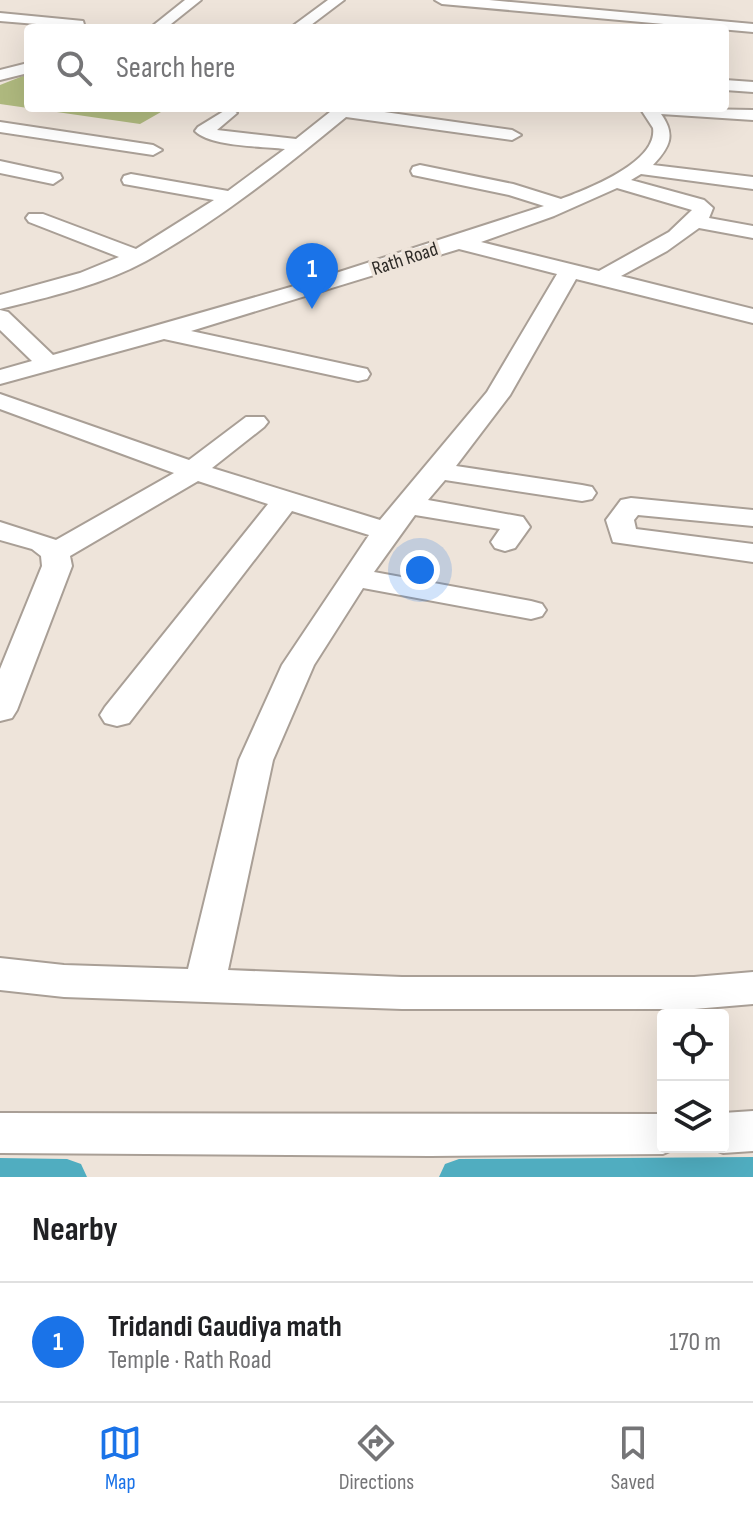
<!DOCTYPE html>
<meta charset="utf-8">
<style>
:root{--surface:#fff;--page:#f2f2f2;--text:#202124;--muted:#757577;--line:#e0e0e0;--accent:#1a73e8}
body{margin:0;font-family:"Sofia Sans Condensed",sans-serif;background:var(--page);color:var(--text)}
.controls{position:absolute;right:24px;bottom:24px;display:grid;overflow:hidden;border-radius:8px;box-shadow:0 8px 32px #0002}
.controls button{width:72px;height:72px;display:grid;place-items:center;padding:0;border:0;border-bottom:2px solid var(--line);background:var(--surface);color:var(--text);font:40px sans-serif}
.you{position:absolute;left:420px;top:570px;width:28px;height:28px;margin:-20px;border:6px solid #fff;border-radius:50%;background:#1a73e8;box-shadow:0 0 0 12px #1a73e833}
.badge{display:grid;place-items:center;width:52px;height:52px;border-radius:50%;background:var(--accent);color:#fff;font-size:26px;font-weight:700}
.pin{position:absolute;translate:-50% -66px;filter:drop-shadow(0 2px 4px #0008)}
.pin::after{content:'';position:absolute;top:42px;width:28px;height:24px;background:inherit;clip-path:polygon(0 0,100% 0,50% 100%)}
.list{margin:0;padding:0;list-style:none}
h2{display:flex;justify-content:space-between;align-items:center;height:104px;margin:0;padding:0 32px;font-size:34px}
h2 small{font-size:26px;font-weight:400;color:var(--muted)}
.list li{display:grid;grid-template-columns:52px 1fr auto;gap:24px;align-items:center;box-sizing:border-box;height:120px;padding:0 32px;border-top:2px solid var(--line)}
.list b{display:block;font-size:30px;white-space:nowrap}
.list p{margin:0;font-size:26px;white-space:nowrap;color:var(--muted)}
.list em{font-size:26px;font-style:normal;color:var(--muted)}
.icon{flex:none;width:44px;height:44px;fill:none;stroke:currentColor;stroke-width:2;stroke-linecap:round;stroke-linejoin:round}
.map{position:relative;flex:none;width:753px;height:1177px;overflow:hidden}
.search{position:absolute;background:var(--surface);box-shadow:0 8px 32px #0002;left:24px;right:24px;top:24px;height:88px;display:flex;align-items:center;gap:20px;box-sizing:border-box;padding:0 28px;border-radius:8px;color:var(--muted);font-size:30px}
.sheet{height:224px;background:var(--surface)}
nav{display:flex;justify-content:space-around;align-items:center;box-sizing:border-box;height:112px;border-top:2px solid var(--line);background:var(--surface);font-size:22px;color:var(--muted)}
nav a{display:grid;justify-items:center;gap:4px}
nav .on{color:var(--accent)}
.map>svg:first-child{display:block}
.green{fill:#b0ba7f}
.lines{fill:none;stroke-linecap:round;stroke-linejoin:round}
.canal{fill:#50adc0;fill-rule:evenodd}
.minor-casing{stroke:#a99f96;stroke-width:4}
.minor{fill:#fff;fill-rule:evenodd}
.labels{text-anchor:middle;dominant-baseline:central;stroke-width:7;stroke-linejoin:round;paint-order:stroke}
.far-street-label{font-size:20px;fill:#2d2a26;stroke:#eee4da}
</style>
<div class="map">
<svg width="753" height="1177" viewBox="0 0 753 1177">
<rect width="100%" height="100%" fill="#eee4da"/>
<path class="green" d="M 28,74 L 28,108 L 0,104 L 0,85 Z
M 29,108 L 168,108 L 140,124 Z"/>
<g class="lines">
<path class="canal" d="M 753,1157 L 753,1177 L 439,1177 L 445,1164 L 459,1159 Z
M 0,1158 L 67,1159 L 81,1164 L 87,1177 L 0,1177 Z"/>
<defs>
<path id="minor" d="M 185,0 L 201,0 L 166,28 L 150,28 Z
M 328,0 L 344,0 L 307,28 L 290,28 Z
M 435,0 L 489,0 L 753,24 L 753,32 L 442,4 Z
M 0,13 L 83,21 L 85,28 L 0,21 Z
M 28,63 L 28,73 L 0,80 L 0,70 Z
M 725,80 L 753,82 L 753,92 L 725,90 Z
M 229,108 L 237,113 L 217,130 L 296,139 L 335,108 L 356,108 L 512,130 L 521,135 L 512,140 L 346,117 C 283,169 218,221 146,261 C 102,285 49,297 0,309 L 0,295 L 80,273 L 119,257 L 29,222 L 26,218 L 29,214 L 43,214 L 136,249 L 214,200 L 124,184 L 122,180 L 124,176 L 131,174 L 228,191 L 285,149 C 262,146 211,147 195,131 L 198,127 Z
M 640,108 L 753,110 L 753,120 L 661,114 C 676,135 670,147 653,165 L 753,177 L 753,189 L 641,174 L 631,180 L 704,200 L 713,208 L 709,218 L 753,226 L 753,238 L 699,228 L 667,251 L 621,276 L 753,309 L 753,323 L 576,279 L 510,395 L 456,466 L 582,485 L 592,487 L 596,493 L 592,499 L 582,501 L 445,480 L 428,500 L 523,517 L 530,527 L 515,548 L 505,551 L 495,548 L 491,542 L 500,529 L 415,515 L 374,572 L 531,601 L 542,604 L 546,610 L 542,616 L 531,619 L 363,588 L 314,665 L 273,760 L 228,970 L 402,977 L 694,977 L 753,972 L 753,1004 L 694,1009 L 402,1009 L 64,997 L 0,990 L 0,958 L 64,965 L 188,969 L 239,760 L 282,665 L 369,535 L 292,511 L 129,723 L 117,726 L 105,723 L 100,715 L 105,707 L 268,504 L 198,481 L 70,556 L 72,566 L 17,710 L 12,718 L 0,721 L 0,669 L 42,566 L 41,556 L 32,549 L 0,540 L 0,522 L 56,540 L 174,473 L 0,409 L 0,394 L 189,460 L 246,417 L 264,417 L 268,422 L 264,427 L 212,468 L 380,520 L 487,392 L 557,274 L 459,249 L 191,331 L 367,369 L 370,374 L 367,379 L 358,381 L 164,339 L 0,384 L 0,370 L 32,361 L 0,330 L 0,310 L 8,312 L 53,355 L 308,282 L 544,206 L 509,195 L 413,175 L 411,171 L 413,167 L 420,165 L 513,184 L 561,199 C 588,189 658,162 653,128 ZM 617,188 L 692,210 L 669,232 L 599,271 L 481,242 L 554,216 Z
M 0,122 L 153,145 L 162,150 L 153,155 L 0,132 Z
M 0,161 L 60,174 L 62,178 L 53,184 L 0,173 Z
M 631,498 L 753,510 L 753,526 L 638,515 L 634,520 L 636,529 L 753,544 L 753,562 L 613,542 L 606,520 L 621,500 Z
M 753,1111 L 753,1151 L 723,1153 L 707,1147 L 723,1147 L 723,1113 Z
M 0,1113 L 663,1114 L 663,1147 L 679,1147 L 663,1154 L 430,1156 L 0,1153 Z"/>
</defs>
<use href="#minor" class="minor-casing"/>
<use href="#minor" class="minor"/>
</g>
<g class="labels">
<g class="far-street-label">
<text transform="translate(405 259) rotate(-18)">Rath Road</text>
</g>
</g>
</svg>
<div class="controls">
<button><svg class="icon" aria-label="locate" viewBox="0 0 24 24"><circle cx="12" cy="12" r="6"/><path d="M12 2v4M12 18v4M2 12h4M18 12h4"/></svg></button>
<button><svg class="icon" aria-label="layers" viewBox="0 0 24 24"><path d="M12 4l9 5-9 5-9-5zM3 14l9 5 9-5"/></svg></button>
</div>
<div class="you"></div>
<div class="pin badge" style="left:312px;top:309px">1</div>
<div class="search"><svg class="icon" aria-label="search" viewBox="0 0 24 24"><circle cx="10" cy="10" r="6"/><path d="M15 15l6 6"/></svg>Search here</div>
</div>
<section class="sheet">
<h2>Nearby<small></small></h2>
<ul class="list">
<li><span class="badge">1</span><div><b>Tridandi Gaudiya math</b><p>Temple · Rath Road</p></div><em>170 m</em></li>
</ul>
</section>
<nav>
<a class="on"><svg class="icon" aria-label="map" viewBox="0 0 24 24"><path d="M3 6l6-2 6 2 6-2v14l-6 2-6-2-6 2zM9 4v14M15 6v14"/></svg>Map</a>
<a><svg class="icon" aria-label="directions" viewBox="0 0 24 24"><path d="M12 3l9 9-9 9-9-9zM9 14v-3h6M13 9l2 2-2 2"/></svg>Directions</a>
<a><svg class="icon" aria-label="saved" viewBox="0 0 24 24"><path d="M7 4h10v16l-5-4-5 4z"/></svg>Saved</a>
</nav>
